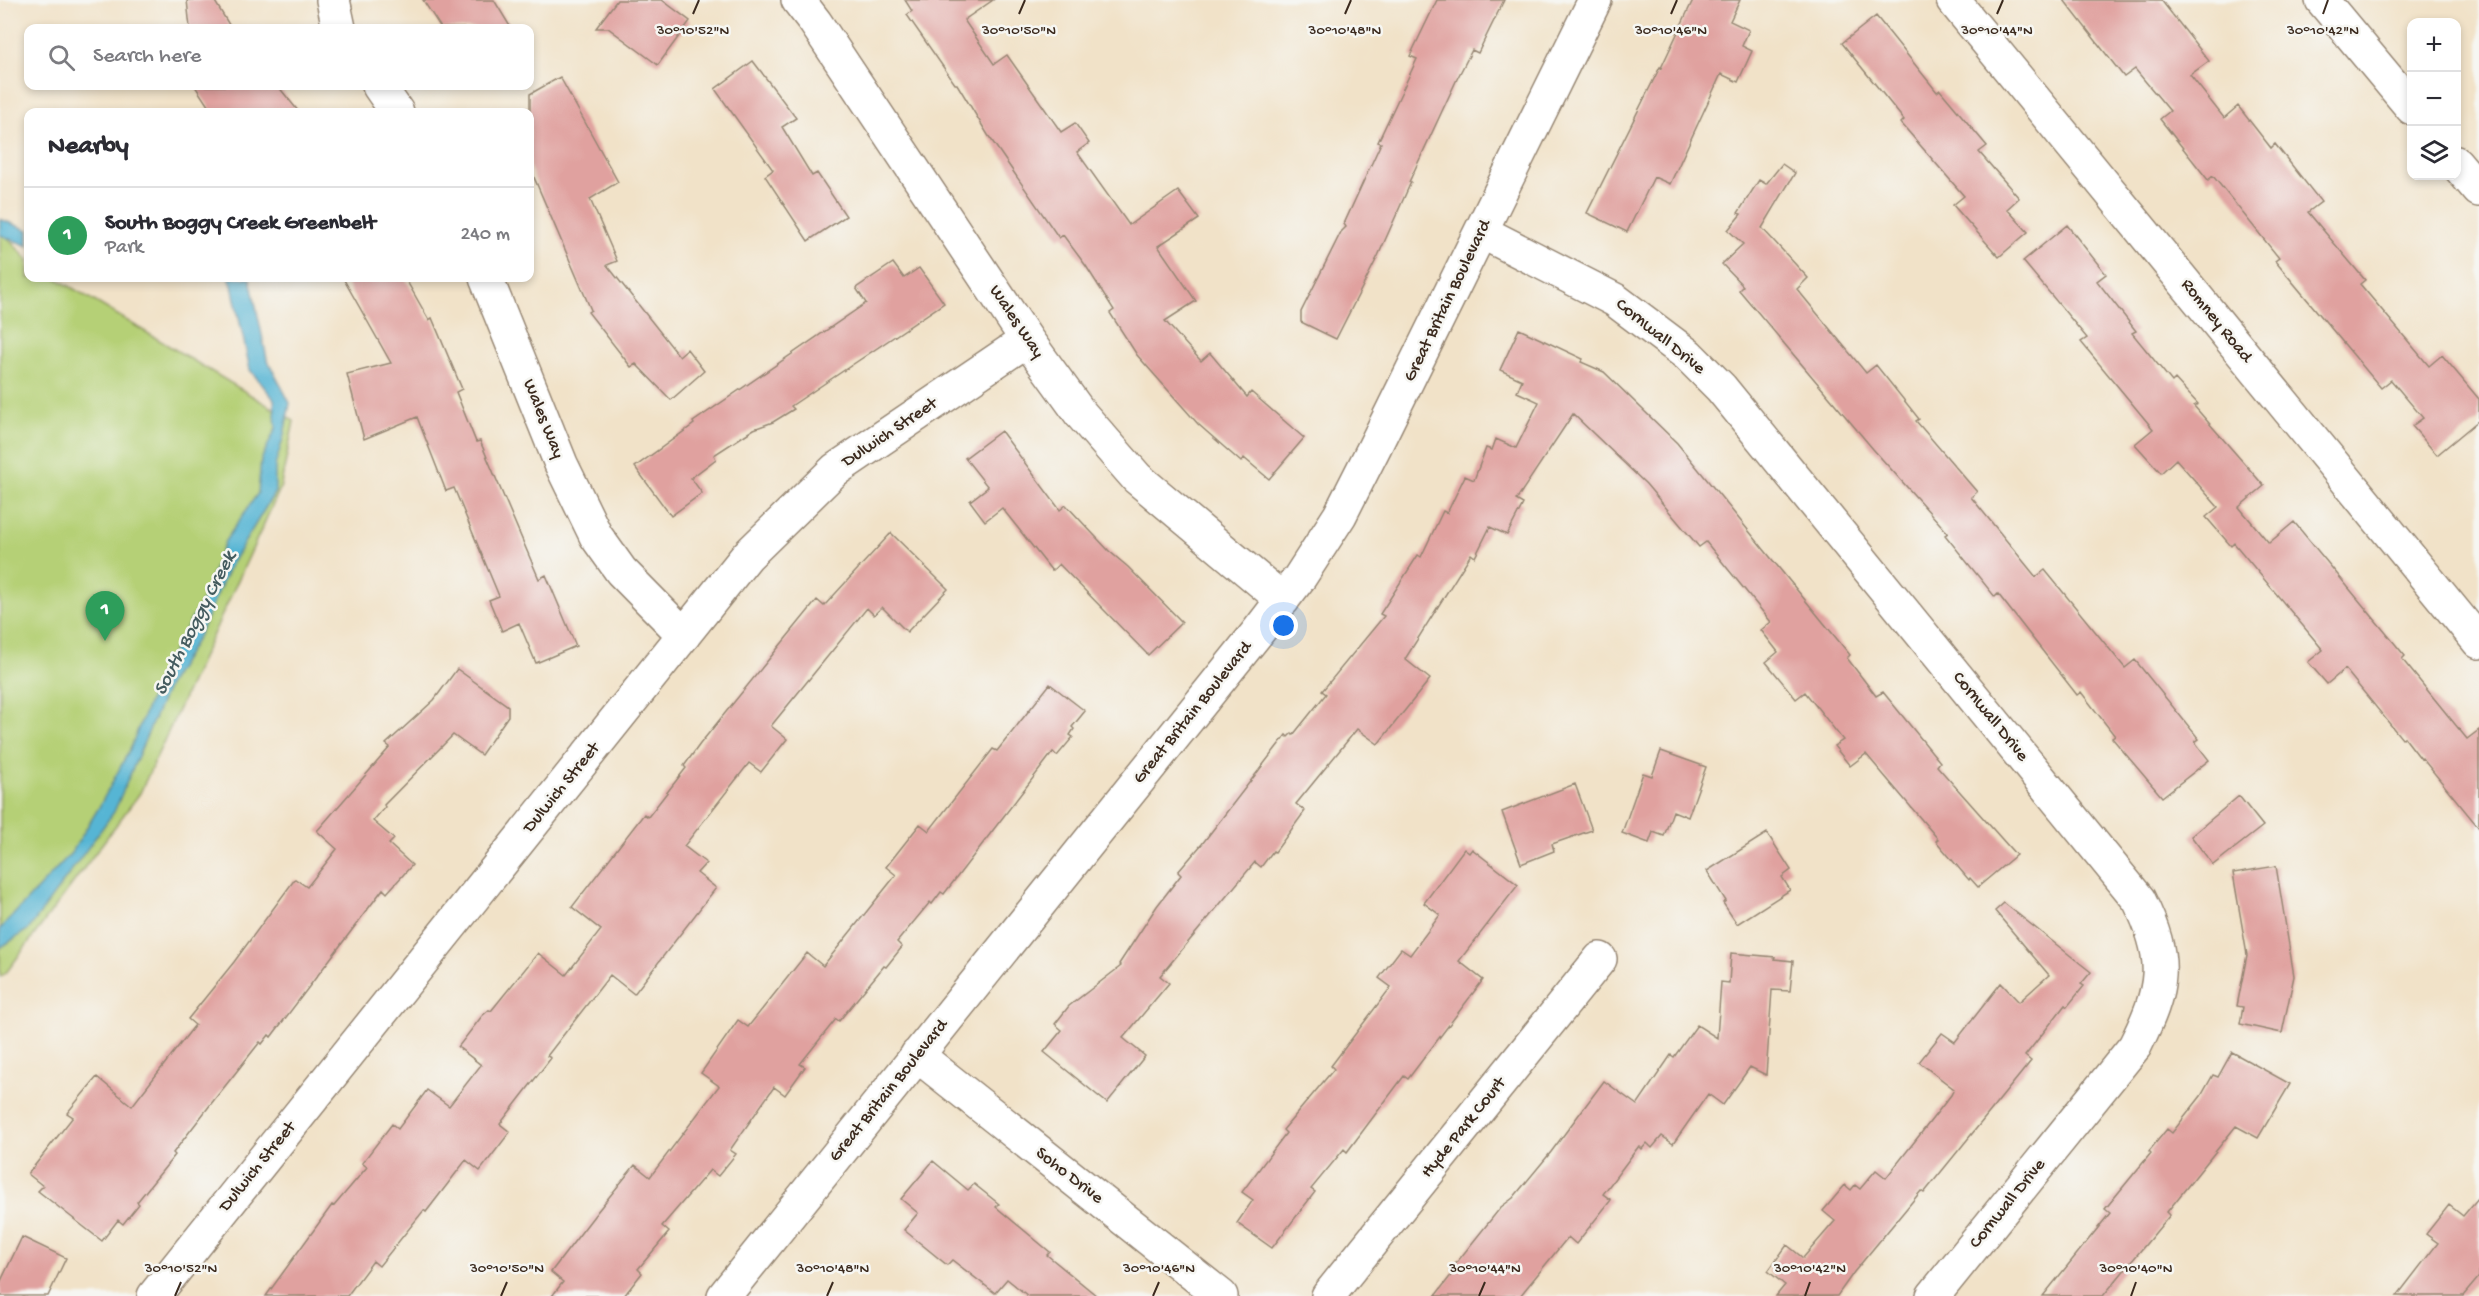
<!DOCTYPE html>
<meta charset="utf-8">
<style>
:root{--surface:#fff;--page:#f7f7f7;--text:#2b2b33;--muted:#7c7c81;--line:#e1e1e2;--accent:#ea580c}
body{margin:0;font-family:"Gochi Hand",sans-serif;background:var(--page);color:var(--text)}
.controls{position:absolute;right:18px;top:18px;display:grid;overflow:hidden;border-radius:12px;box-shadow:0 3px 9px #0003}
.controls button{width:54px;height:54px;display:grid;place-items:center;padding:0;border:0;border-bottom:2px solid var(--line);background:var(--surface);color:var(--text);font:30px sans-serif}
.you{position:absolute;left:1284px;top:626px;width:21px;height:21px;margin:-15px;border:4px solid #fff;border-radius:50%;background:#1a73e8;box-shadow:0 0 0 9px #1a73e833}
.badge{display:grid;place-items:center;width:39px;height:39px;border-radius:50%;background:var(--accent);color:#fff;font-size:20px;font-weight:700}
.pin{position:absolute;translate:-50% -50px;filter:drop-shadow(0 2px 3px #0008)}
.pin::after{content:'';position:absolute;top:32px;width:21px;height:18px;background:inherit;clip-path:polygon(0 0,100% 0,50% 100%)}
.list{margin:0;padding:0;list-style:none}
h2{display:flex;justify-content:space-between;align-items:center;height:78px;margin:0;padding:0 24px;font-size:26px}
h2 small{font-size:20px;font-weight:400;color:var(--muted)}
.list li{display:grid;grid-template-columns:39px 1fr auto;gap:18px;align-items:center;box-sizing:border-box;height:96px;padding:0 24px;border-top:2px solid var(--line)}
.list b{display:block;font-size:22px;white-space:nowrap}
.list p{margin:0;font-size:20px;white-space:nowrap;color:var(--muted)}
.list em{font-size:20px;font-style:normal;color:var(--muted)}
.icon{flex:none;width:33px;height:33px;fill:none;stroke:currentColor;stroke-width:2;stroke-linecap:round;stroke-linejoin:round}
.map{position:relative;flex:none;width:2479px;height:1296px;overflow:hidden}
.search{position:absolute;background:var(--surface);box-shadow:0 3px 9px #0003;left:24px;top:24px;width:510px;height:66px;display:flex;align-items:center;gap:15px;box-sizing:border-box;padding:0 21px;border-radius:12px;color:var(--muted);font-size:22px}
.panel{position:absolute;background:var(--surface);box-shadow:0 3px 9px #0003;left:24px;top:108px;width:510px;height:174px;border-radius:12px}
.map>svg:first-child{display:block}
.green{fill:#b5d076;stroke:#787d4a;stroke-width:1.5}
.water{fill:#56b5d4;stroke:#487079;stroke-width:1.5}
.building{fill:#e0a19f}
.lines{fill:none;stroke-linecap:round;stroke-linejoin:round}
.minor-casing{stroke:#968673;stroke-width:36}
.major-casing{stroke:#968673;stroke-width:36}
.minor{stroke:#fff;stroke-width:33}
.major{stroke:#fff;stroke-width:33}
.ticks{fill:none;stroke:#3b2a1e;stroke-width:2}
.labels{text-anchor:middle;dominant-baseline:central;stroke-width:5;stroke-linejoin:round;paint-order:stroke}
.street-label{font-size:18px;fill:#3b2a1e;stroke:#f6f6f2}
.water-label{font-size:20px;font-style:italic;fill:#445b5e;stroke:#f6f6f2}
.ticks-label{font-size:15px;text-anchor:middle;fill:#3b2a1e;stroke:#f6f6f2;stroke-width:5;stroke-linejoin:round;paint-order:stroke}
</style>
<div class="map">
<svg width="2479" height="1296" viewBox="0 0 2479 1296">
<rect width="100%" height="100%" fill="#f6f6f2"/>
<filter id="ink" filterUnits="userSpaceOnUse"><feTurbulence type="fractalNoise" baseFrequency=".0167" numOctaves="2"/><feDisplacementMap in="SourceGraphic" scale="12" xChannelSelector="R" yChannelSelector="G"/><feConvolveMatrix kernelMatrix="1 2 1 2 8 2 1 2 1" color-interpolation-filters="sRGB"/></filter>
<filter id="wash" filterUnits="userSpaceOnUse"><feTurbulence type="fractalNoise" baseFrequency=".008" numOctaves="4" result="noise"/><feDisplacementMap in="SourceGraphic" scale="24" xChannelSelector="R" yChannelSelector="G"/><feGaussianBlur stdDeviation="1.35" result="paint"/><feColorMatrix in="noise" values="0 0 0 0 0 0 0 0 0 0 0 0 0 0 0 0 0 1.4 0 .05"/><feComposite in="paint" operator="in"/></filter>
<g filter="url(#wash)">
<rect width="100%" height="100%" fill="#f1e2c8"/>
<path class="green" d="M 0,229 L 28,260 L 28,278 L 56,278 L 294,421 L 280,489 L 140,793 L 6,973 L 0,977 Z"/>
<path class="water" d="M 0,219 L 28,230 L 28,246 L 0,235 Z
M 229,278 L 250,278 L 267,359 L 290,403 L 284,435 L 275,466 L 275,492 L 230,566 L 197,639 L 169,684 L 114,812 L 29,929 L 0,948 L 0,929 L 72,852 L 98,809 L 130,749 L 160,675 L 203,599 L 225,541 L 258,493 L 261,460 L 276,428 L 274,399 L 250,370 L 232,285 Z"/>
<g id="blocks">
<path class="building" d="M 187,0 L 214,0 L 231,28 L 190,28 Z
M 423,0 L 494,0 L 511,28 L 441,28 Z
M 617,0 L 662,0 L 690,21 L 658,65 L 608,28 L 596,28 Z
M 905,0 L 993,0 L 964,20 L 994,64 L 1007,55 L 1061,132 L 1075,123 L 1089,143 L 1077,152 L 1129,225 L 1178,191 L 1199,219 L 1158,246 L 1196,301 L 1165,321 L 1201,361 L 1210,353 L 1247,397 L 1251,392 L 1304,438 L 1269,479 L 1244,458 L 1241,462 L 1198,424 L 1137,355 L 1110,313 L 1114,310 L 1086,266 L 1063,235 L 1059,238 L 988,135 L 957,84 L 955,84 L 907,15 L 912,11 Z
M 1437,0 L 1504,0 L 1478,53 L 1472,50 L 1457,79 L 1409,182 L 1411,182 L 1378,256 L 1336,339 L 1301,322 L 1301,312 L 1341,232 L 1346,227 L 1344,224 L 1381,143 L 1378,142 L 1417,59 L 1410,56 Z
M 1693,0 L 1740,0 L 1730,21 L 1749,30 L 1742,46 L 1752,51 L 1738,82 L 1721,74 L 1670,184 L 1654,177 L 1627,232 L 1587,213 L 1660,67 L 1661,68 Z
M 2064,0 L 2161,0 L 2209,61 L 2190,75 L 2224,118 L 2238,106 L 2271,148 L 2275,144 L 2321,202 L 2308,212 L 2365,280 L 2360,284 L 2429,366 L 2442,355 L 2479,399 L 2479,420 L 2437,455 L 2412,426 L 2423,418 L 2391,380 L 2381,388 L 2275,261 L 2279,258 L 2213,176 L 2208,180 L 2160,119 L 2170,111 L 2135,69 L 2124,77 Z
M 1876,16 L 1937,92 L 1940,90 L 1987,146 L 1979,152 L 2019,198 L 2007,209 L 2028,232 L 1999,257 L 1953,205 L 1964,196 L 1901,123 L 1904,120 L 1842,43 Z
M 753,61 L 796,118 L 782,127 L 812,176 L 817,173 L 846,216 L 808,241 L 765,176 L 773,170 L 715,89 Z
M 560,77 L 618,182 L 590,199 L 617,261 L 607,265 L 679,356 L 687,349 L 704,371 L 671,400 L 636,364 L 631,367 L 588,312 L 591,310 L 530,168 L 530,94 Z
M 195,86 L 278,86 L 299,112 L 212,112 Z
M 1782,164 L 1795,173 L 1762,228 L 1808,278 L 1797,289 L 1866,373 L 1876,365 L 1919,419 L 1916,421 L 1977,492 L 1971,497 L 2036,577 L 2045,570 L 2125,668 L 2135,660 L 2199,739 L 2195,742 L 2209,760 L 2162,797 L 2112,738 L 2115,736 L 2081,692 L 2077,695 L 1998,594 L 1995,597 L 1945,535 L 1948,533 L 1873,449 L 1739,290 L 1743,286 L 1722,264 L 1743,244 L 1728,230 L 1741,214 L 1738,213 L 1759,180 L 1766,184 Z
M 2067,225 L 2106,274 L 2097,281 L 2136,331 L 2132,333 L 2172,382 L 2175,379 L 2198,404 L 2194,406 L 2264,486 L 2239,507 L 2269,543 L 2294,522 L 2405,656 L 2402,659 L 2467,739 L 2479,730 L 2479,828 L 2422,758 L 2421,759 L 2404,737 L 2402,739 L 2345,669 L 2327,684 L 2308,662 L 2323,650 L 2234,543 L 2231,546 L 2206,517 L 2218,507 L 2176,459 L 2161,473 L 2135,444 L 2153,429 L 2081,342 L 2087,338 L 2023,261 Z
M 893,263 L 904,278 L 919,268 L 944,303 L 791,406 L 794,409 L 773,422 L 754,429 L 714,455 L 716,459 L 691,478 L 702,493 L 671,516 L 635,467 L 694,424 L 693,422 L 866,303 L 856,288 Z
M 343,278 L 405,278 L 429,320 L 432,318 L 462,389 L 456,392 L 476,442 L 480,441 L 539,579 L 546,575 L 576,646 L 536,663 L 519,623 L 502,631 L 489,600 L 499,596 L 454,488 L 446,491 L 417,417 L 364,439 L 347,374 L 391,363 Z
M 1519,329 L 1583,359 L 1581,362 L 1604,372 L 1677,443 L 1850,655 L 1847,658 L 1876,696 L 1883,692 L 1940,762 L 1937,766 L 2016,855 L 1978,887 L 1970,878 L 1969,880 L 1936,841 L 1938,839 L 1866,754 L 1850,766 L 1834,746 L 1843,740 L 1805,692 L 1796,699 L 1766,662 L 1778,652 L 1761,630 L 1771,622 L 1706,542 L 1699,547 L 1646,484 L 1573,414 L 1516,500 L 1523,504 L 1507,535 L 1490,527 L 1475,557 L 1471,554 L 1405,659 L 1430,679 L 1378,744 L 1357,729 L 1296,804 L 1305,811 L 1275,852 L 1273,851 L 1261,867 L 1255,862 L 1160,976 L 1169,983 L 1123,1038 L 1145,1056 L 1107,1103 L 1044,1052 L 1062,1030 L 1055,1024 L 1069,1006 L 1121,966 L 1119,964 L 1157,906 L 1181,875 L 1178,872 L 1202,844 L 1286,735 L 1288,737 L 1292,733 L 1293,735 L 1326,694 L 1322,691 L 1384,616 L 1380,614 L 1418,555 L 1421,557 L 1443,511 L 1447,513 L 1465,476 L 1474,480 L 1486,448 L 1492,450 L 1496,439 L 1516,448 L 1539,402 L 1517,392 L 1522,380 L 1500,370 Z
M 1001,431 L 1060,510 L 1066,505 L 1109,551 L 1128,567 L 1182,622 L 1148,655 L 1059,564 L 1052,571 L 1002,508 L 985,521 L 970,501 L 988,487 L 965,458 Z
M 891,533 L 948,589 L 907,632 L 882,607 L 874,615 L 867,608 L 771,726 L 787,739 L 761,772 L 749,763 L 684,846 L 706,863 L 697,873 L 716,888 L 634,994 L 610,975 L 547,1056 L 551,1058 L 500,1124 L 510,1132 L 480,1171 L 466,1160 L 426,1212 L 424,1210 L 379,1266 L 373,1261 L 347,1296 L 266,1296 L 332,1205 L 334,1206 L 367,1167 L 362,1163 L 392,1124 L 398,1129 L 427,1090 L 449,1106 L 481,1065 L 458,1047 L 482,1016 L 489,1010 L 491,1011 L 538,953 L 566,975 L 601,930 L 572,907 L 644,814 L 648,817 L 686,768 L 684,766 L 700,744 L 817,600 L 824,606 Z
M 457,669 L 508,706 L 508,716 L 481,755 L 453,735 L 384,805 L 385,807 L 373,821 L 394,839 L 389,844 L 412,865 L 387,893 L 383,889 L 271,1037 L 269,1035 L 262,1044 L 260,1042 L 214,1100 L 173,1153 L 175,1155 L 137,1202 L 139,1204 L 123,1224 L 118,1220 L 102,1241 L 38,1191 L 43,1186 L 28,1174 L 73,1117 L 67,1113 L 97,1077 L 132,1106 L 195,1025 L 188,1019 L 234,962 L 295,879 L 307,887 L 337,849 L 317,831 L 390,747 L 386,744 L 434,700 Z
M 1050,684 L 1085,711 L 1072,727 L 1074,729 L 1070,735 L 1073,737 L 1057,756 L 1053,752 L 944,894 L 941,892 L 932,904 L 930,902 L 897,942 L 902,947 L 886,967 L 884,966 L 839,1021 L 836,1019 L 800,1064 L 805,1067 L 785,1095 L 774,1087 L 730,1150 L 736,1154 L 718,1176 L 710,1170 L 662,1226 L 669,1232 L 638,1269 L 642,1273 L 624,1296 L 552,1296 L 563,1282 L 551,1272 L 597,1212 L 635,1165 L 650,1177 L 719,1086 L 701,1073 L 738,1020 L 748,1027 L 807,953 L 823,966 L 896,875 L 886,867 L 920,824 L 929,831 L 993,749 L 997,751 Z
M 1661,751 L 1706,767 L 1688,817 L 1673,811 L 1664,836 L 1653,832 L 1649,843 L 1622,833 L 1643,773 L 1652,776 Z
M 1575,784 L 1592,830 L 1552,844 L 1554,851 L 1521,864 L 1502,812 Z
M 2239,796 L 2263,826 L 2213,865 L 2191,836 Z
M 1767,833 L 1791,870 L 1782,877 L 1790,890 L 1737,924 L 1723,903 L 1726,901 L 1707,871 Z
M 1464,849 L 1469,853 L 1472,849 L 1518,885 L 1459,961 L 1483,980 L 1408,1079 L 1404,1076 L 1347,1152 L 1344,1149 L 1311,1189 L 1315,1192 L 1272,1248 L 1237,1223 L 1253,1200 L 1242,1192 L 1286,1133 L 1283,1130 L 1334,1069 L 1331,1066 L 1391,987 L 1379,978 L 1401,949 L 1410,955 L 1440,915 L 1424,903 Z
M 2276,866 L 2294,976 L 2282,1033 L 2240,1024 L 2243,1007 L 2237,1006 L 2247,955 L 2233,873 Z
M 2004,903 L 2091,972 L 2081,984 L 2084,986 L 2067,1007 L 2065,1005 L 2025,1056 L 2031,1061 L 1924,1193 L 1921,1191 L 1854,1272 L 1837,1296 L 1776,1296 L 1785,1285 L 1768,1271 L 1787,1245 L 1803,1258 L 1835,1221 L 1823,1211 L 1845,1185 L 1851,1190 L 1855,1185 L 1860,1189 L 1876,1170 L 1886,1178 L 1951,1095 L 1954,1089 L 1919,1062 L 1942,1033 L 1955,1042 L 2001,983 L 2019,1002 L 2049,975 L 1995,911 Z
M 1731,953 L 1775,957 L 1774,959 L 1793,961 L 1790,991 L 1772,990 L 1766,1075 L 1750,1067 L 1723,1105 L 1708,1094 L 1673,1144 L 1662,1136 L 1652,1148 L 1647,1143 L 1642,1149 L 1639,1146 L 1603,1194 L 1611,1200 L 1576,1244 L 1568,1237 L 1520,1296 L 1435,1296 L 1456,1269 L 1453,1267 L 1501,1207 L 1513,1198 L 1551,1152 L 1604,1081 L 1637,1105 L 1671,1055 L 1674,1057 L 1697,1025 L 1717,1038 L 1721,982 L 1729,983 Z
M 2232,1052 L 2290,1084 L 2258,1138 L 2236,1126 L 2167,1212 L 2170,1215 L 2103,1296 L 2043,1296 L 2110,1213 L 2105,1209 L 2151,1153 L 2149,1151 L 2167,1129 L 2172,1133 L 2201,1096 L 2213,1075 L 2218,1077 Z
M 933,1161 L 968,1190 L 974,1184 L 999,1204 L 996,1207 L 1050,1252 L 1047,1255 L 1097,1296 L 1028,1296 L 1007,1279 L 995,1293 L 952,1260 L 947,1265 L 904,1230 L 918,1213 L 901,1199 Z
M 2479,1197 L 2479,1277 L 2463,1296 L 2397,1296 L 2438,1243 L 2426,1234 L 2449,1205 L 2463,1216 Z
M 22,1237 L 66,1258 L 48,1296 L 0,1296 L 0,1283 Z"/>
</g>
</g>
<g filter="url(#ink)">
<use href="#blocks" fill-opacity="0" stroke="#968673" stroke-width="1.5"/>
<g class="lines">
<defs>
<path id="minor" d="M 333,0 L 339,28
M 798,0 L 815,22 L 1027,340 L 1080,413 L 1137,478 L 1283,600
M 1953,0 L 2479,642
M 379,86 L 397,112
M 1482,232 L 1615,300 L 1688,355 L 1721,388 L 2139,900 C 2169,960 2164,988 2135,1046 L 1933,1296
M 486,278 L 561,464 L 596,536 L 621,571 L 684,635
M 917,1055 L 1221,1296
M 154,1296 L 747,556 L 835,470 L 1027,340
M 724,1296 L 1257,633 L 1300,577 L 1340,515 L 1374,448 L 1595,0
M 1328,1296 L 1600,959"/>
<path id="major" d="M 2322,0 L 2412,108
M 2456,163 L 2479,190"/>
</defs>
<use href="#minor" class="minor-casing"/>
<use href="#major" class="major-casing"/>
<use href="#minor" class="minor"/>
<use href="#major" class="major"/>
</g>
</g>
<path class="ticks" d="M 693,14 L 699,0M 1019,14 L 1025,0M 1345,14 L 1351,0M 1671,14 L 1677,0M 1997,14 L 2003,0M 2323,14 L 2328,0M 175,1296 L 181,1282M 501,1296 L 507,1282M 827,1296 L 833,1282M 1153,1296 L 1159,1282M 1479,1296 L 1485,1282M 1805,1296 L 1810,1282M 2131,1296 L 2136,1282"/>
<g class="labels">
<g class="street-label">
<text transform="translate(1448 301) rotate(-64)">Great Britain Boulevard</text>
<text transform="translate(2216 321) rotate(51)">Romney Road</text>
<text transform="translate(1016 322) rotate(56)">Wales Way</text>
<text transform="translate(1660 337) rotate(39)">Cornwall Drive</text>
<text transform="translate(543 419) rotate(68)">Wales Way</text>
<text transform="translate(890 433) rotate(-34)">Dulwich Street</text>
<text transform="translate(1193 713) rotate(-51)">Great Britain Boulevard</text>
<text transform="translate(1990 717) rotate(51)">Cornwall Drive</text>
<text transform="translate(562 788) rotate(-51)">Dulwich Street</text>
<text transform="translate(889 1091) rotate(-51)">Great Britain Boulevard</text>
<text transform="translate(1464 1128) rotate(-51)">Hyde Park Court</text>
<text transform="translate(258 1167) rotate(-51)">Dulwich Street</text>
<text transform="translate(1069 1176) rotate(38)">Soho Drive</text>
<text transform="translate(2008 1204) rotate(-51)">Cornwall Drive</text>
</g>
<g class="water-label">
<text transform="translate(196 624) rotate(-63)">South Boggy Creek</text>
</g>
</g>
<g class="ticks-label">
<text x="693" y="34">30°10'52"N</text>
<text x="1019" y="34">30°10'50"N</text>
<text x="1345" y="34">30°10'48"N</text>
<text x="1671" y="34">30°10'46"N</text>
<text x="1997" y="34">30°10'44"N</text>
<text x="2323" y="34">30°10'42"N</text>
<text x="181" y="1272">30°10'52"N</text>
<text x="507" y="1272">30°10'50"N</text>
<text x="833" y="1272">30°10'48"N</text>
<text x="1159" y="1272">30°10'46"N</text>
<text x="1485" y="1272">30°10'44"N</text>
<text x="1810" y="1272">30°10'42"N</text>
<text x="2136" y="1272">30°10'40"N</text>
</g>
</svg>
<div class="controls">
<button>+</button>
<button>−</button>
<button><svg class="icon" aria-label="layers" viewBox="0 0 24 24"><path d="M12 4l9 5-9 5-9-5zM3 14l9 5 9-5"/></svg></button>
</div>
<div class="you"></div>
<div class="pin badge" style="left:105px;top:641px;background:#2e9e5b">1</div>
<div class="search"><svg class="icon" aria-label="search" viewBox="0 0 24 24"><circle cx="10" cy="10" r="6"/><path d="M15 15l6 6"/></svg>Search here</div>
<section class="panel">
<h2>Nearby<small></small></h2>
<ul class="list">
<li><span class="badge" style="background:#2e9e5b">1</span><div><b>South Boggy Creek Greenbelt</b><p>Park</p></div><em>240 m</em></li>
</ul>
</section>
</div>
